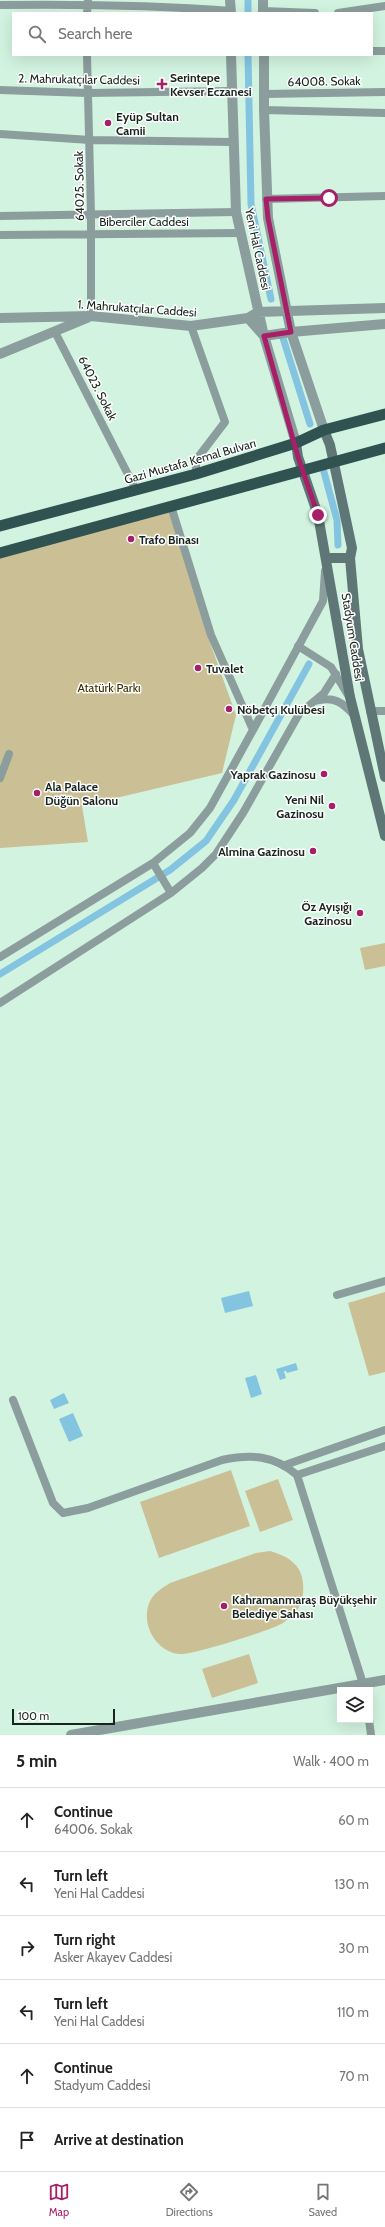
<!DOCTYPE html>
<meta charset="utf-8">
<style>
:root{--surface:#fff;--page:#f6f6f6;--text:#222;--muted:#767676;--line:#e0e0e0;--accent:#a61f67}
body{margin:0;font-family:Cabin,sans-serif;background:var(--page);color:var(--text)}
.controls{position:absolute;right:12px;bottom:12px;display:grid;overflow:hidden;border-radius:0px;box-shadow:0 4px 16px #0002}
.controls button{width:36px;height:36px;display:grid;place-items:center;padding:0;border:0;border-bottom:1px solid var(--line);background:var(--surface);color:var(--text);font:20px sans-serif}
.scale{position:absolute;left:12px;bottom:10px;width:103px;box-sizing:border-box;padding-left:4px;border:2px solid #18251e;border-top:0;font-size:11px;line-height:14px;white-space:nowrap;color:#18251e;-webkit-text-stroke:3px #fff;paint-order:stroke}
.stop{position:absolute;width:12px;height:12px;margin:-9px;border:3px solid #a61f67;border-radius:50%;background:#fff}
.stop.end{background:#a61f67;border-color:#fff;box-shadow:0 1px 4px #0008}
.list{margin:0;padding:0;list-style:none}
h2{display:flex;justify-content:space-between;align-items:center;height:52px;margin:0;padding:0 16px;font-size:17px}
h2 small{font-size:13px;font-weight:400;color:var(--muted)}
.list li{display:grid;grid-template-columns:26px 1fr auto;gap:12px;align-items:center;box-sizing:border-box;height:64px;padding:0 16px;border-top:1px solid var(--line)}
.list b{display:block;font-size:15px;white-space:nowrap}
.list p{margin:0;font-size:13px;white-space:nowrap;color:var(--muted)}
.list em{font-size:13px;font-style:normal;color:var(--muted)}
.icon{flex:none;width:22px;height:22px;fill:none;stroke:currentColor;stroke-width:2;stroke-linecap:round;stroke-linejoin:round}
.map{position:relative;flex:none;width:385px;height:1735px;overflow:hidden}
.search{position:absolute;background:var(--surface);box-shadow:0 4px 16px #0002;left:12px;right:12px;top:12px;height:44px;display:flex;align-items:center;gap:10px;box-sizing:border-box;padding:0 14px;border-radius:0px;color:var(--muted);font-size:15px}
.sheet{height:436px;background:var(--surface)}
nav{display:flex;justify-content:space-around;align-items:center;box-sizing:border-box;height:56px;border-top:1px solid var(--line);background:var(--surface);font-size:11px;color:var(--muted)}
nav a{display:grid;justify-items:center;gap:2px}
nav .on{color:var(--accent)}
.map>svg:first-child{display:block}
.green{fill:#cbbf96}
.water{fill:#83c5e1}
.lines{fill:none;stroke-linecap:round;stroke-linejoin:round}
.canal{stroke:#83c5e1;stroke-width:7}
.minor{stroke:#8b9d9c;stroke-width:8}
.tertiary{stroke:#8b9d9c;stroke-width:10}
.secondary{stroke:#5e7776;stroke-width:10}
.trunk{stroke:#305251;stroke-width:11}
.route{stroke:#a61f67;stroke-width:5}
.poi-dot{fill:#a61f67;stroke:#fff;stroke-width:1.5}
.labels{text-anchor:middle;dominant-baseline:central;stroke-width:3;stroke-linejoin:round;paint-order:stroke}
.poi-label{font-size:12px;font-weight:bold;fill:#18251e;stroke:#fff;text-anchor:start}
.street-label{font-size:12px;fill:#18251e;stroke:#fff}
.park-label{font-size:12px;fill:#3b2f00;stroke:#fff}
</style>
<div class="map">
<svg width="385" height="1735" viewBox="0 0 385 1735">
<rect width="100%" height="100%" fill="#d2f3e0"/>
<path class="green" d="M 171,506 L 208,637 L 236,715 L 222,773 L 82,806 L 88,842 L 0,848 L 0,553 Z
M 385,943 L 385,966 L 365,970 L 360,948 Z
M 385,1292 L 385,1372 L 369,1376 L 348,1303 Z
M 231,1470 L 250,1526 L 159,1558 L 140,1502 Z
M 278,1479 L 293,1520 L 260,1532 L 245,1491 Z
M 270,1551 C 287,1556 302,1564 303,1584 C 304,1594 302,1605 295,1613 C 292,1616 287,1620 283,1623 C 272,1630 191,1656 179,1654 C 155,1651 140,1623 150,1601 C 154,1593 162,1588 170,1583 L 256,1553 Z
M 249,1654 L 258,1683 L 212,1698 L 202,1669 Z"/>
<path class="water" d="M 249,1291 L 253,1306 L 225,1313 L 221,1298 Z
M 296,1363 L 298,1370 L 287,1373 L 286,1371 L 284,1371 L 286,1378 L 280,1380 L 276,1369 Z
M 256,1375 L 262,1394 L 251,1398 L 245,1378 Z
M 64,1393 L 69,1403 L 54,1409 L 50,1400 Z
M 73,1413 L 83,1436 L 69,1442 L 59,1419 Z"/>
<g class="lines">
<path class="canal" d="M 248,0 L 248,13
M 248,55 L 251,204 L 271,299
M 283,338 L 310,424
M 324,472 L 337,520 L 338,545
M 0,974 L 170,870 L 206,841 L 234,800 L 309,664"/>
<path class="minor" d="M 0,5 C 77,4 154,5 231,11
M 263,11 L 315,13
M 87,13 L 88,0
M 338,13 L 385,6
M 372,51 L 385,51
M 87,55 L 91,214 L 91,316
M 0,90 L 87,93 L 231,91
M 264,94 L 385,92
M 264,110 L 385,113
M 0,134 L 90,140 L 233,142
M 266,199 L 385,196
M 0,216 L 236,212
M 0,235 L 240,233
M 191,326 L 225,422 L 196,460 L 196,474
M 55,332 L 136,490
M 298,646 L 331,667 L 348,695
M 315,701 C 334,696 342,702 354,715
M 370,711 L 385,711
M 253,730 L 323,601 L 325,571
M 0,778 L 9,754
M 153,863 L 171,893
M 0,957 L 153,863 L 190,833 L 210,808 L 253,730 L 211,635 L 171,506
M 0,1003 L 171,893 L 202,868 L 216,854 L 243,813 L 299,714 L 324,693 L 336,674
M 337,1295 L 385,1281
M 13,1400 L 53,1503 L 63,1513 L 88,1508 L 222,1460 C 251,1454 274,1455 297,1475 L 365,1690
M 285,1465 L 385,1430
M 297,1475 L 385,1446
M 369,1720 L 371,1735"/>
<path class="tertiary" d="M 230,0 L 231,13
M 263,13 L 263,0
M 231,55 L 236,212 L 264,336 L 296,443
M 264,55 L 264,110 L 268,218 L 291,332 L 324,430
M 0,318 L 91,316 L 191,326 L 248,318 L 258,312 L 385,308
M 248,318 L 264,336 L 291,332 L 385,324
M 0,354 L 87,318
M 71,1735 L 385,1680"/>
<path class="secondary" d="M 324,430 L 330,445 L 352,548 L 350,558 L 358,649 L 385,777
M 296,443 L 298,457 L 318,515 L 350,697 L 385,836
M 326,558 L 350,558"/>
<path class="trunk" d="M 0,526 L 196,474 L 296,443 L 324,430 L 385,414
M 0,553 L 385,448"/>
</g>
<g class="lines">
<path class="route" d="M 318,515 L 298,457 L 264,336 L 291,332 L 268,218 L 266,199 L 329,198"/>
</g>
<g class="poi-dot">
<path d="M160 78h4v4h4v4h-4v4h-4v-4h-4v-4h4z"/>
<circle cx="108" cy="123" r="4"/>
<circle cx="131" cy="539" r="4"/>
<circle cx="198" cy="668" r="4"/>
<circle cx="229" cy="709" r="4"/>
<circle cx="324" cy="774" r="4"/>
<circle cx="37" cy="793" r="4"/>
<circle cx="332" cy="806" r="4"/>
<circle cx="313" cy="851" r="4"/>
<circle cx="360" cy="913" r="4"/>
<circle cx="224" cy="1606" r="4"/>
</g>
<g class="labels">
<g class="poi-label">
<text x="170" y="77">Serintepe<tspan x="170" dy="14">Kevser Eczanesi</tspan></text>
<text x="116" y="116">Eyüp Sultan<tspan x="116" dy="14">Camii</tspan></text>
<text x="139" y="539">Trafo Binası</text>
<text x="206" y="668">Tuvalet</text>
<text x="237" y="709">Nöbetçi Kulübesi</text>
<text x="316" y="774" text-anchor="end">Yaprak Gazinosu</text>
<text x="45" y="786">Ala Palace<tspan x="45" dy="14">Düğün Salonu</tspan></text>
<text x="324" y="799" text-anchor="end">Yeni Nil<tspan x="324" dy="14">Gazinosu</tspan></text>
<text x="305" y="851" text-anchor="end">Almina Gazinosu</text>
<text x="352" y="906" text-anchor="end">Öz Ayışığı<tspan x="352" dy="14">Gazinosu</tspan></text>
<text x="232" y="1599">Kahramanmaraş Büyükşehir<tspan x="232" dy="14">Belediye Sahası</tspan></text>
</g>
<g class="street-label">
<text transform="translate(79 79) rotate(1)">2. Mahrukatçılar Caddesi</text>
<text transform="translate(324 81) rotate(-1)">64008. Sokak</text>
<text transform="translate(79 186) rotate(-91)">64025. Sokak</text>
<text x="144" y="221">Biberciler Caddesi</text>
<text transform="translate(258 249) rotate(78)">Yeni Hal Caddesi</text>
<text transform="translate(137 308) rotate(4)">1. Mahrukatçılar Caddesi</text>
<text transform="translate(98 388) rotate(63)">64023. Sokak</text>
<text transform="translate(190 461) rotate(-16)">Gazi Mustafa Kemal Bulvarı</text>
<text transform="translate(353 637) rotate(81)">Stadyum Caddesi</text>
</g>
<g class="park-label">
<text x="109" y="687">Atatürk Parkı</text>
</g>
</g>
</svg>
<div class="controls">
<button><svg class="icon" aria-label="layers" viewBox="0 0 24 24"><path d="M12 4l9 5-9 5-9-5zM3 14l9 5 9-5"/></svg></button>
</div>
<div class="scale">100 m</div>
<div class="stop" style="left:329px;top:198px"></div>
<div class="stop end" style="left:318px;top:515px"></div>
<div class="search"><svg class="icon" aria-label="search" viewBox="0 0 24 24"><circle cx="10" cy="10" r="6"/><path d="M15 15l6 6"/></svg>Search here</div>
</div>
<section class="sheet">
<h2>5 min<small>Walk · 400 m</small></h2>
<ul class="list">
<li><svg class="icon" aria-label="ahead" viewBox="0 0 24 24"><path d="M12 20V5M6 11l6-6 6 6"/></svg><div><b>Continue</b><p>64006. Sokak</p></div><em>60 m</em></li>
<li><svg class="icon" aria-label="left" viewBox="0 0 24 24"><path d="M17 20v-9H6M10 6l-5 5 5 5"/></svg><div><b>Turn left</b><p>Yeni Hal Caddesi</p></div><em>130 m</em></li>
<li><svg class="icon" aria-label="right" viewBox="0 0 24 24"><path d="M7 20v-9h11M14 6l5 5-5 5"/></svg><div><b>Turn right</b><p>Asker Akayev Caddesi</p></div><em>30 m</em></li>
<li><svg class="icon" aria-label="left" viewBox="0 0 24 24"><path d="M17 20v-9H6M10 6l-5 5 5 5"/></svg><div><b>Turn left</b><p>Yeni Hal Caddesi</p></div><em>110 m</em></li>
<li><svg class="icon" aria-label="ahead" viewBox="0 0 24 24"><path d="M12 20V5M6 11l6-6 6 6"/></svg><div><b>Continue</b><p>Stadyum Caddesi</p></div><em>70 m</em></li>
<li><svg class="icon" aria-label="arrive" viewBox="0 0 24 24"><path d="M6 21V4h12l-3 4 3 4H6"/></svg><div><b>Arrive at destination</b></div></li>
</ul>
</section>
<nav>
<a class="on"><svg class="icon" aria-label="map" viewBox="0 0 24 24"><path d="M3 6l6-2 6 2 6-2v14l-6 2-6-2-6 2zM9 4v14M15 6v14"/></svg>Map</a>
<a><svg class="icon" aria-label="directions" viewBox="0 0 24 24"><path d="M12 3l9 9-9 9-9-9zM9 14v-3h6M13 9l2 2-2 2"/></svg>Directions</a>
<a><svg class="icon" aria-label="saved" viewBox="0 0 24 24"><path d="M7 4h10v16l-5-4-5 4z"/></svg>Saved</a>
</nav>
